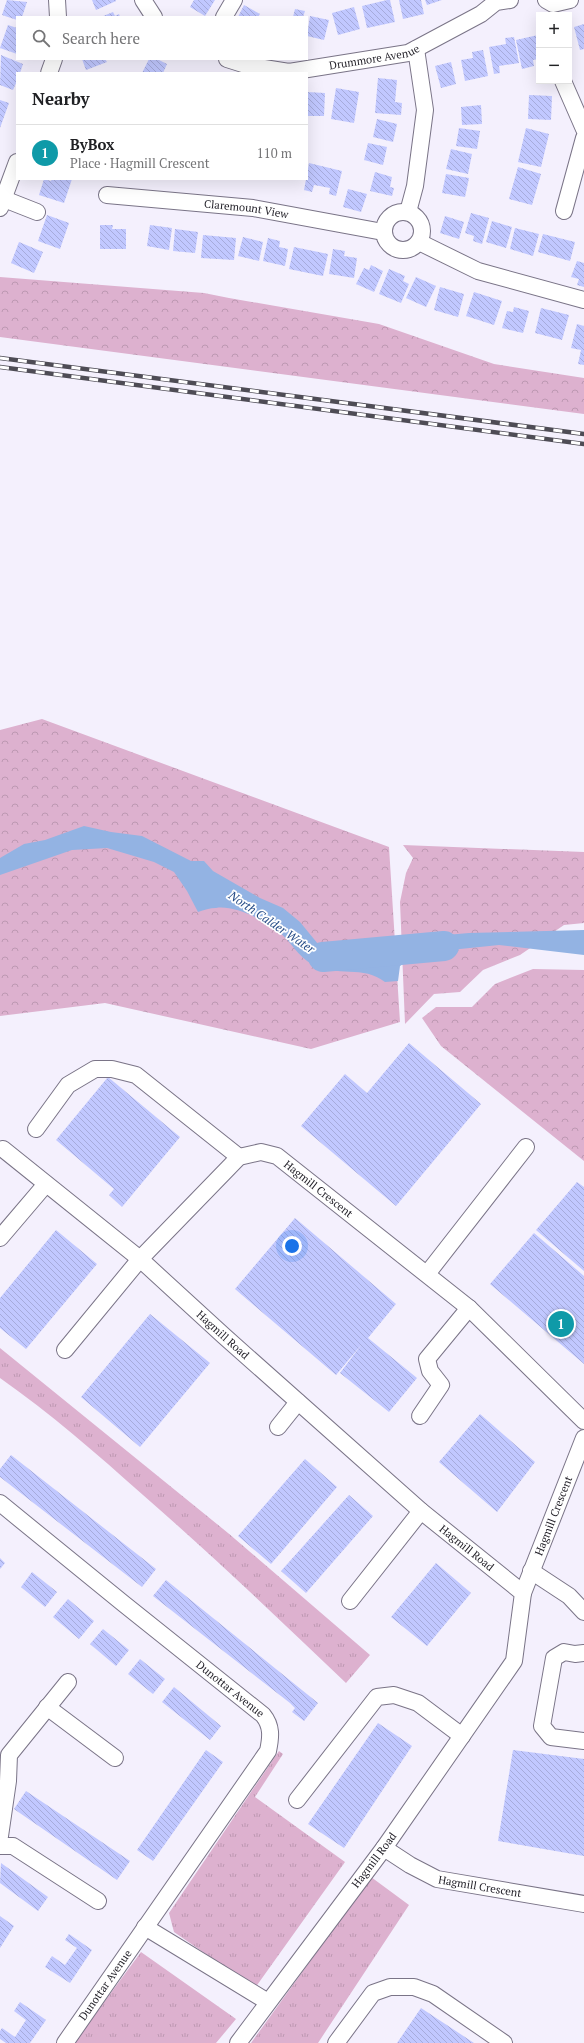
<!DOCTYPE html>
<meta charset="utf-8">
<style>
:root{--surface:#fff;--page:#f2f2f2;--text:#202124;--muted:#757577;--line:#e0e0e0;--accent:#111827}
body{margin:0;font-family:"PT Serif",serif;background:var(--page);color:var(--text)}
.controls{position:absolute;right:12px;top:12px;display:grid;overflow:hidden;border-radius:0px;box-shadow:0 4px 16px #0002}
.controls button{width:36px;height:36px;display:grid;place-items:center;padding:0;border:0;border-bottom:1px solid var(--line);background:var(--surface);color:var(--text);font:20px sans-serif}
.you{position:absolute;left:292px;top:1246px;width:14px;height:14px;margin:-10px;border:3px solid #fff;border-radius:50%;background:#1a73e8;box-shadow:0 0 0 6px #1a73e833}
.badge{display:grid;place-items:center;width:26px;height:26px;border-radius:50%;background:var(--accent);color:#fff;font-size:13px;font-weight:700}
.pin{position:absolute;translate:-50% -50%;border:2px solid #fff;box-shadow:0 1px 4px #0006}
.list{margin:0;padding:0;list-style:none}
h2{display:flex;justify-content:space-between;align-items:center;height:52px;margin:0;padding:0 16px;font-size:17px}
h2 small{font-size:13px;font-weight:400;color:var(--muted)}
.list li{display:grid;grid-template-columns:26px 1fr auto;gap:12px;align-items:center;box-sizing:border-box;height:56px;padding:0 16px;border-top:1px solid var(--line)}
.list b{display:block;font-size:15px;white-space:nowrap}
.list p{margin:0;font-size:13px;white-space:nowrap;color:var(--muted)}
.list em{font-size:13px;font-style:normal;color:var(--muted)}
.icon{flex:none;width:22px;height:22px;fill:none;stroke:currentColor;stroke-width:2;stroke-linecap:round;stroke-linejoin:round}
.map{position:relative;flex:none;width:584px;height:2043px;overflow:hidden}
.search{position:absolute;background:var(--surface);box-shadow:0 4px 16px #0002;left:16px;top:16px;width:292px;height:44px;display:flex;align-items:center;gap:10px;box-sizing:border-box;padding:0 14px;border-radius:0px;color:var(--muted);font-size:15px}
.panel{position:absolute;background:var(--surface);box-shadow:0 4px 16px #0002;left:16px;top:72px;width:292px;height:108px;border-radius:0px}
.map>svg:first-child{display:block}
.grass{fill:url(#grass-tufts)}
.forest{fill:url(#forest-crowns)}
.water{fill:#93b3e3}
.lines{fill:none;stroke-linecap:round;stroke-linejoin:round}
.river{stroke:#93b3e3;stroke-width:30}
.building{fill:url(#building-back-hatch)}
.minor-casing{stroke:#7a7487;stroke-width:18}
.minor{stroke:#fff;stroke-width:16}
.rail-casing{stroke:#4e4c55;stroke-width:4.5}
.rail{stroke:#fff;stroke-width:3;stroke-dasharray:9;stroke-linecap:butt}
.labels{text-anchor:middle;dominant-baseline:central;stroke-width:3.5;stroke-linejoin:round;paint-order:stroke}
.street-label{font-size:11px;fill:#211f27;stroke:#fff}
.water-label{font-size:12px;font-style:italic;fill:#264c87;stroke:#fff}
</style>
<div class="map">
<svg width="584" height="2043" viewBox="0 0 584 2043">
<defs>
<pattern id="grass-tufts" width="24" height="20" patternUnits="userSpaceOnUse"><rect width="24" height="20" fill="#ddb1cf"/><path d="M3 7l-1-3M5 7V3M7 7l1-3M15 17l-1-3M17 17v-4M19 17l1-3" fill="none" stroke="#bd98b2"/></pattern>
<pattern id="forest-crowns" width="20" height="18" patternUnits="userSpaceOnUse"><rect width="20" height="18" fill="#ddb1cf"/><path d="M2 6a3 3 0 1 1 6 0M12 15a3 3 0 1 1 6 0" fill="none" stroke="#bd98b2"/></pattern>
<pattern id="building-back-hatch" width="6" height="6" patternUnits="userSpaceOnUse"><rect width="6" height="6" fill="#c1c8ff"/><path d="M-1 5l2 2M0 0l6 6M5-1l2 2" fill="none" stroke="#a6abdb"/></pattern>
</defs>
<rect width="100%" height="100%" fill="#f4f0fd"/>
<path class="grass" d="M 0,1348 L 228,1533 L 370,1655 L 346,1683 C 279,1619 213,1556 143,1495 C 97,1454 50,1413 0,1378 Z
M 279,1751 L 283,1754 L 255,1797 L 345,1862 L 255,1988 L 174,1932 L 169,1913 Z
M 371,1877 L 409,1905 L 318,2043 L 251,2043 Z
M 141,1952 L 236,2019 L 216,2043 L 74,2043 Z"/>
<path class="forest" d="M 0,277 L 204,293 L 229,298 L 379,324 L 494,364 L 584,378 L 584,414 L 0,337 Z
M 42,719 L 389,847 L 400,1022 L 311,1049 L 105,1003 L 0,1016 L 0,730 Z
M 403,845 L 584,852 L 584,923 L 564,925 L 520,955 L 483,970 L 460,992 L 434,994 L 405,1024 L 400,902 L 406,873 L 413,858 Z
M 533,969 L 584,970 L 584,1161 L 441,1046 L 422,1018 L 436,1007 L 472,1007 L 495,984 Z"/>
<path class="water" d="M 84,826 L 111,832 L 142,836 L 191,861 L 204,861 L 213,871 L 260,898 L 283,908 L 300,922 L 318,944 L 346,948 L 378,959 L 389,960 L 423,937 L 469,933 L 584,930 L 584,955 L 499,945 L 460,949 L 415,956 L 400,966 L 398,981 L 385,982 C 364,965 336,977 313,965 C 297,956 291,941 278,931 C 265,920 234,905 216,908 C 210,908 204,910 198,912 L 187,891 L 174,872 L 154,862 L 107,848 L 72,850 L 0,875 L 0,858 L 24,844 L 45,840 Z"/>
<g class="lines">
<path class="river" d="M 323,957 L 444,946"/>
</g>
<path class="building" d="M 7,0 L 27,2 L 22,17 L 17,17 L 17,20 L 2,15 Z
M 92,0 L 116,0 L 116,1 L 96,10 Z
M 194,0 L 215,0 L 205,16 L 190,7 Z
M 387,0 L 390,0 L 395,22 L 367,28 L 362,6 Z
M 399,0 L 421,0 L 424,14 L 403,19 Z
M 425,0 L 442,0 L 427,5 Z
M 244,5 L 260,14 L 258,17 L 238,17 Z
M 354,7 L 360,29 L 338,35 L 332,13 Z
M 295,9 L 305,11 L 303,17 L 293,17 Z
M 113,12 L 115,16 L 119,14 L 120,17 L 101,17 Z
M 310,16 L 329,20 L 324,40 L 307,36 Z
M 584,24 L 584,49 L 580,50 L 574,27 Z
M 8,25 L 17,28 L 17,54 L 0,48 Z
M 538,35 L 539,59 L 533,60 L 534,66 L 522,69 L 516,40 Z
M 514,37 L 519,63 L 499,66 L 500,73 L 494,74 L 489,47 L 506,44 L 505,38 Z
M 483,50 L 488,76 L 465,81 L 461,60 L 473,58 L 472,52 Z
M 1,55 L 23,64 L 20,73 L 17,73 L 17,81 L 13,90 L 0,85 Z
M 82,59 L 105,59 L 107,62 L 86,70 Z
M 149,59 L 157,59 L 167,64 L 163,73 L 142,73 Z
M 451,62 L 456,84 L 441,88 L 435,66 Z
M 378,78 L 397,80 L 395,102 L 402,103 L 401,115 L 375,113 Z
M 336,88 L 359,92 L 354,123 L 331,119 Z
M 307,92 L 325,93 L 324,116 L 307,116 Z
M 529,95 L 552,96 L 551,120 L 528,119 Z
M 0,100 L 9,103 L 0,128 Z
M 481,105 L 482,124 L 462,125 L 461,107 Z
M 377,119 L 397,124 L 393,142 L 373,137 Z
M 459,128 L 480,131 L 477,149 L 456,146 Z
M 526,128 L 549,134 L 541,167 L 518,162 Z
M 368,143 L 387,147 L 383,165 L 364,160 Z
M 451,149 L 472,154 L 468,174 L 446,169 Z
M 309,163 L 342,171 L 336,196 L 329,194 L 330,188 L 314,185 L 312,192 L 304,190 Z
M 518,167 L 541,174 L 532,205 L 509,199 Z
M 375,172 L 392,177 L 390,187 L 394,188 L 392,196 L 370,191 Z
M 446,174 L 469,178 L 465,197 L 442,193 Z
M 44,179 L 51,181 L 52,179 L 72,179 L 64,203 L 39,195 Z
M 348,189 L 367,194 L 361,212 L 343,207 Z
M 471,213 L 489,218 L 482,244 L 473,241 L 474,236 L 465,233 Z
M 47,215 L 69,223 L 60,249 L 38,241 Z
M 445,216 L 464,222 L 459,239 L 440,233 Z
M 492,221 L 512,227 L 506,248 L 486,242 Z
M 100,225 L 113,225 L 112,229 L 126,229 L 126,249 L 100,249 Z
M 150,225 L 172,228 L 169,250 L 147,246 Z
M 515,228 L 539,234 L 533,256 L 510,249 Z
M 175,229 L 198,232 L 195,253 L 173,251 Z
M 543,234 L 575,242 L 570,261 L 538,252 Z
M 203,235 L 236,238 L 234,260 L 201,258 Z
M 243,237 L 263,242 L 259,261 L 238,256 Z
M 268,238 L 280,241 L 279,247 L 288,249 L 285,266 L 263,261 Z
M 19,242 L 43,252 L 34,273 L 11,263 Z
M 294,247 L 328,254 L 323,276 L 289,269 Z
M 333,249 L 345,251 L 344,256 L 357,258 L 354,278 L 329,274 Z
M 577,261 L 584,263 L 584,287 L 577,285 L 579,279 L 571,277 Z
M 371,265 L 383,271 L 374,292 L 356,284 L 364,268 L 369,270 Z
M 389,269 L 405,276 L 403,281 L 409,284 L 401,303 L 379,294 Z
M 416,277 L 436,286 L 426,307 L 406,298 Z
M 440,287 L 464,294 L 458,317 L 434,310 Z
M 474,292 L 502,301 L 494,325 L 466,316 Z
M 514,307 L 529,311 L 523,333 L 502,328 L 507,311 L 513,312 Z
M 541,308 L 569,315 L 562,340 L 535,333 Z
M 577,324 L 584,326 L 584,365 L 578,364 L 581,350 L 571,348 Z
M 409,1043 L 481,1104 L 396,1206 L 301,1126 L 345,1074 L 367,1093 Z
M 108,1077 L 180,1137 L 122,1207 L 109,1195 L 114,1189 L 56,1140 Z
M 577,1182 L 584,1187 L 584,1271 L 536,1230 Z
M 295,1218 L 396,1304 L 368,1338 L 417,1378 L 389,1412 L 340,1373 L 362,1344 L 336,1375 L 235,1289 Z
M 56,1230 L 97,1264 L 26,1349 L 0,1328 L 0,1298 Z
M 534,1233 L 584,1276 L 584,1364 L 490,1284 Z
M 150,1314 L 210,1363 L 140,1447 L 81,1397 Z
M 480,1414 L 535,1462 L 497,1512 L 439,1462 Z
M 11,1455 L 156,1569 L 142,1587 L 0,1477 L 0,1469 Z
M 305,1459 L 337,1487 L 271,1564 L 238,1536 Z
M 349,1495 L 373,1516 L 306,1593 L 281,1571 Z
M 0,1558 L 5,1563 L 0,1569 Z
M 436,1563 L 471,1593 L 427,1646 L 391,1617 Z
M 32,1572 L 57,1592 L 45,1607 L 21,1587 Z
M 166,1580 L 318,1703 L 304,1721 L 292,1712 L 295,1708 L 290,1703 L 153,1596 Z
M 68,1599 L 94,1621 L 79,1639 L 53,1617 Z
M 103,1629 L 129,1650 L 116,1666 L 90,1644 Z
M 140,1659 L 165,1679 L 153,1694 L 128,1674 Z
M 174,1687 L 221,1726 L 210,1740 L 162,1702 Z
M 378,1723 L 412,1746 L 344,1848 L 308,1824 Z
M 206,1750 L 223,1762 L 153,1861 L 137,1850 Z
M 513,1750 L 584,1759 L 584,1856 L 498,1841 Z
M 26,1791 L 130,1861 L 117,1880 L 14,1809 Z
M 1,1863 L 48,1897 L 38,1911 L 0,1883 Z
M 0,1916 L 14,1926 L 0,1948 Z
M 69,1934 L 92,1950 L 70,1983 L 45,1967 L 52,1956 L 65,1965 L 77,1948 L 65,1940 Z
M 20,2002 L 46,2020 L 30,2043 L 6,2043 L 0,2039 L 0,2031 L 2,2028 L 15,2037 L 26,2020 L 14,2011 Z
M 421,2008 L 474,2043 L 397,2043 Z"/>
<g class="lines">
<defs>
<g id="minor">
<path d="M 57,0 L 58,17"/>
<path d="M 143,0 L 154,17"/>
<path d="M 546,0 L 553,4 L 570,0"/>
<path d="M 224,17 L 234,0"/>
<path id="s1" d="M 227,59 L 246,65 L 289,72 L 408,53 L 481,14 L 496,2 L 510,0"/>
<path d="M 49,73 L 54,59"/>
<path d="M 563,81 L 584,129"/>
<path id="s2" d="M 107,195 L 253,208 L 383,232"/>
<path d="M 4,199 L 37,212"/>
<path d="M 0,208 L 17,162"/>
<path d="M 564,211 L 584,138"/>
<circle cx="403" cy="231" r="19"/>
<path d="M 408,212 L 415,186 L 425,110 L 416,49"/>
<path d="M 419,242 L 478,271 L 584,300"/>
<path d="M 36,1129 L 68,1085 L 95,1069 L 112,1069 L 136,1075 L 239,1157"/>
<path id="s3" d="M 3,1149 L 140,1259 L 224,1336 L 421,1511 L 523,1593 L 514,1661 L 384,1848 L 238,2043"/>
<path d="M 0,1238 L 46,1184"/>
<path d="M 427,1274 L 526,1147"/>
<path id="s4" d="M 65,1350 L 140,1259 L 239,1157 L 261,1152 L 277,1156 L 469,1308 L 584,1421"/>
<path d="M 420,1416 L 441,1385 L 430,1371 L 427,1359 L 469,1308"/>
<path d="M 278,1427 L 298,1402"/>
<path id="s5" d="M 0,1503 L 124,1604 L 263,1715 C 272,1726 271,1737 268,1751 L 65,2043"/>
<path d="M 531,1571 L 569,1596 L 584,1612"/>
<path id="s6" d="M 523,1593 L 584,1438"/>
<path d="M 350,1601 L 421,1511"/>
<path d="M 584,1653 L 575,1654 L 564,1652 L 554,1658 L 542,1726 L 551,1737 L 584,1741"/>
<path d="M 47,1707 L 115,1758"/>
<path d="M 297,1800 L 377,1697 L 394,1695 L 418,1703 L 462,1736"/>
<path d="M 0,1836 L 8,1781 L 9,1755 L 68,1682"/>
<path d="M 0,1846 L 13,1846 L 98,1901"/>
<path id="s7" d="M 384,1848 L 410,1865 L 437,1879 L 584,1904"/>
<path d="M 145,1927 L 268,2002"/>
<path d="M 336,2043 L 373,1993 L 390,1987 L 414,1987 L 433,1994 L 504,2043"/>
</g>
</defs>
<use href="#minor" class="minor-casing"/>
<use href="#minor" class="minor"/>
<defs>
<path id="rail" d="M 0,358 L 584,434
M 0,367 L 584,444"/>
</defs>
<use href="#rail" class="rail-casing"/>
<use href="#rail" class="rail"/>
</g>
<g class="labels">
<g class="street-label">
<text stroke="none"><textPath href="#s1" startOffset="150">Drummore Avenue</textPath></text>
<text stroke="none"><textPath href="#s2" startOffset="140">Claremount View</textPath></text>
<text stroke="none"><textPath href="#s4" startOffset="352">Hagmill Crescent</textPath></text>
<text stroke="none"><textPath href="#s3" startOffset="288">Hagmill Road</textPath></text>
<text stroke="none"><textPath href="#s6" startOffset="83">Hagmill Crescent</textPath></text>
<text stroke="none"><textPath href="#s3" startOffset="612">Hagmill Road</textPath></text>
<text stroke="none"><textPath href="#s5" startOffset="296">Dunottar Avenue</textPath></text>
<text transform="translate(374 1860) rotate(-53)">Hagmill Road</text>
<text stroke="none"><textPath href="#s7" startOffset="105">Hagmill Crescent</textPath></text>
<text transform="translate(105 1985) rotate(-55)">Dunottar Avenue</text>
</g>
<g class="water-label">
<text transform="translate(272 922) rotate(34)">North Calder Water</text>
</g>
</g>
</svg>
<div class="controls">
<button>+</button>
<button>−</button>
</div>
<div class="you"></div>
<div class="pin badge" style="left:561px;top:1324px;background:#0f9aa8">1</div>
<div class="search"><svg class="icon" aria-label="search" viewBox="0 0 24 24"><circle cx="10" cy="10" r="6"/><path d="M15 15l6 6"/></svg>Search here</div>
<section class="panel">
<h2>Nearby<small></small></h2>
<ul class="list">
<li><span class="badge" style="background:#0f9aa8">1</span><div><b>ByBox</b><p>Place · Hagmill Crescent</p></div><em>110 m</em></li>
</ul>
</section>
</div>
